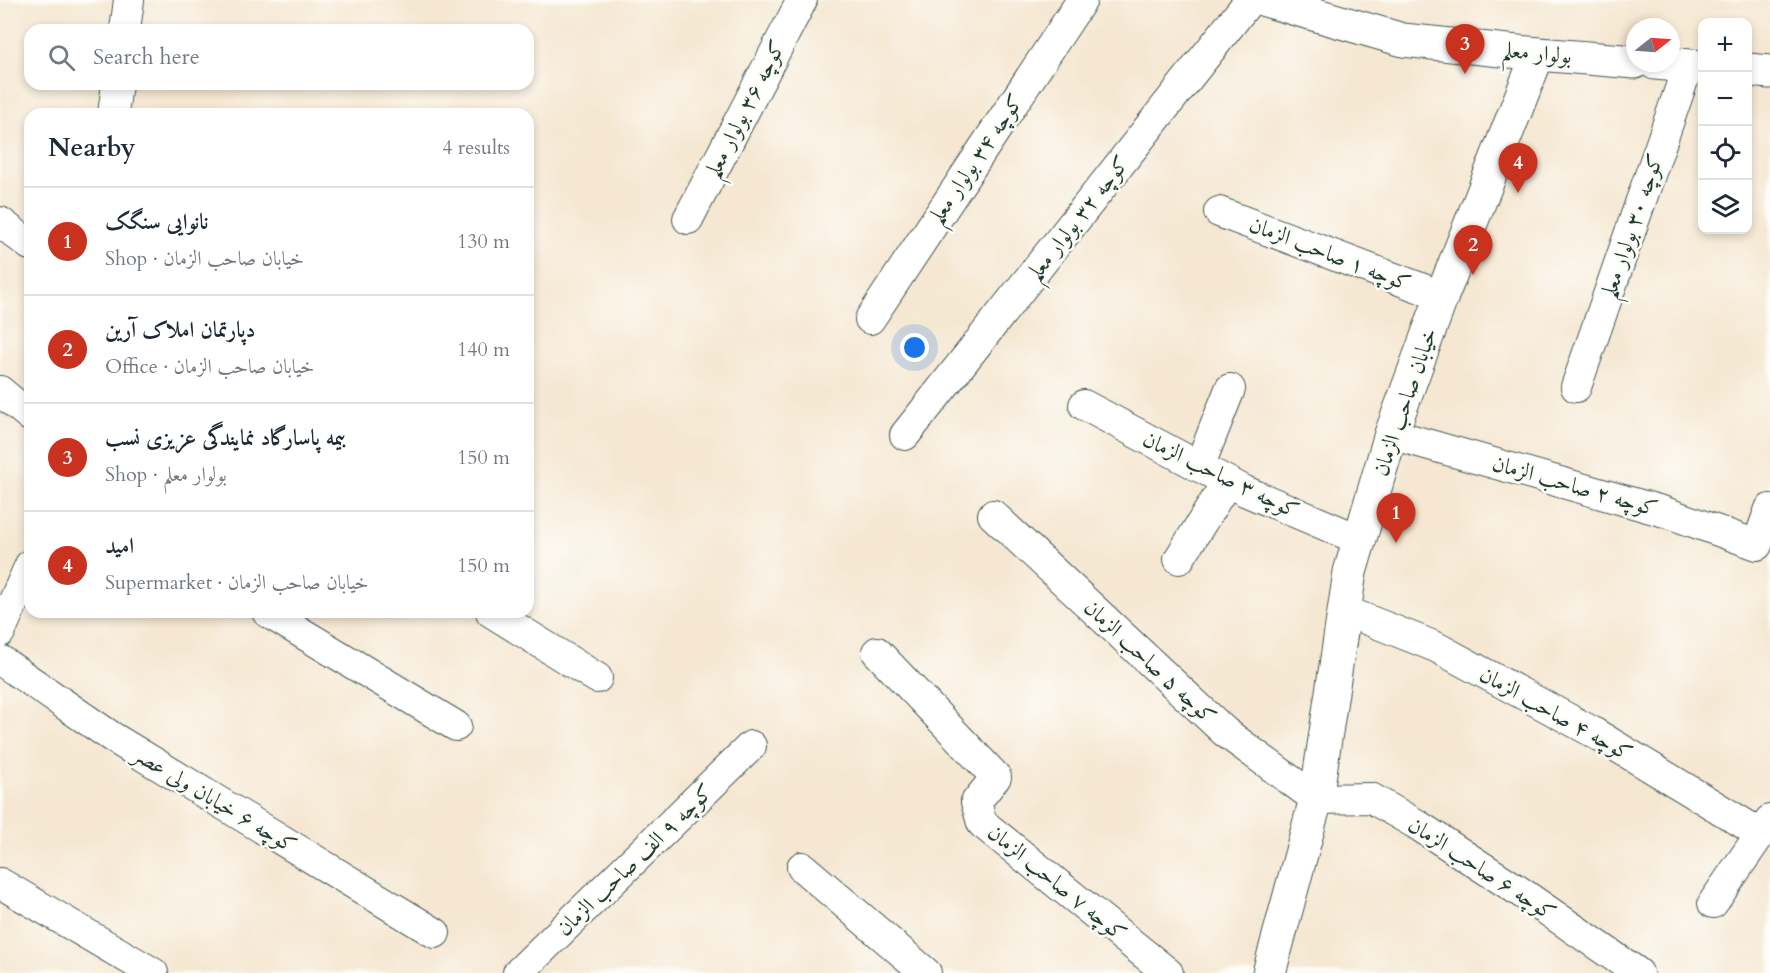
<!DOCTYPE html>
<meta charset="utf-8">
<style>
:root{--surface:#fff;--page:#f2f2f3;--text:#1f2937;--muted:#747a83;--line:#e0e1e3;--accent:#c8321e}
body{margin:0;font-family:Cardo,Amiri,serif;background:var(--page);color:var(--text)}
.controls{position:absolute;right:18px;top:18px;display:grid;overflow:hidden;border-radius:12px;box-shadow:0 3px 9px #0003}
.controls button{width:54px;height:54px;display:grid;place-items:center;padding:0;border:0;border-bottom:2px solid var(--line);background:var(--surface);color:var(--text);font:30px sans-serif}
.compass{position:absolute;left:1626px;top:18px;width:54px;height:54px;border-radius:50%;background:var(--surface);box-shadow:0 3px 9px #0003;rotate:73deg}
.you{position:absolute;left:915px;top:348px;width:21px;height:21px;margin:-15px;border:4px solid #fff;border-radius:50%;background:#1a73e8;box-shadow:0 0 0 9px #1a73e833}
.badge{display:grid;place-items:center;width:39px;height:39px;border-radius:50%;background:var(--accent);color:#fff;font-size:20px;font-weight:700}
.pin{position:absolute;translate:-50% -50px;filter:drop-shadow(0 2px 3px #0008)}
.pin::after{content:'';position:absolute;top:32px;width:21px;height:18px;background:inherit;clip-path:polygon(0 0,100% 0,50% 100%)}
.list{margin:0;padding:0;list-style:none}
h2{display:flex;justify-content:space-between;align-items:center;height:78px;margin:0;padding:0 24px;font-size:26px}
h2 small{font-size:20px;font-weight:400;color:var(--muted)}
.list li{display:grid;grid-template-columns:39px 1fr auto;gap:18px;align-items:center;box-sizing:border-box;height:108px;padding:0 24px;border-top:2px solid var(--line)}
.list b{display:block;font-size:22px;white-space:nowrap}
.list p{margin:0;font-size:20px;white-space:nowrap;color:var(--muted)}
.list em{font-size:20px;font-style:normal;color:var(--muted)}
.icon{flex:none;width:33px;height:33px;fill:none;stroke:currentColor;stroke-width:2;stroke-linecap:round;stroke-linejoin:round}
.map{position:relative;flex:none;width:1770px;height:973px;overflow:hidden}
.search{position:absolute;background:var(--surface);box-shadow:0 3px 9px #0003;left:24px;top:24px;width:510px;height:66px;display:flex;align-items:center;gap:15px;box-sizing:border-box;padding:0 21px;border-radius:18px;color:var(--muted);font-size:22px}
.panel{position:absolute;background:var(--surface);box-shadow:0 3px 9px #0003;left:24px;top:108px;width:510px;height:510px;border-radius:18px}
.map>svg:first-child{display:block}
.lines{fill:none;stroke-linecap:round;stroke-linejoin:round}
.minor-casing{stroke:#3f564c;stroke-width:32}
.tertiary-casing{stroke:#3f564c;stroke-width:35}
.secondary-casing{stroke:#3f564c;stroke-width:35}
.minor{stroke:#fff;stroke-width:30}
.tertiary{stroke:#fff;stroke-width:33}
.secondary{stroke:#fff;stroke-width:33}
.labels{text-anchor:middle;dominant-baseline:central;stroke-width:5;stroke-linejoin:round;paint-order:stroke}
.street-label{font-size:22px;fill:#1f3d34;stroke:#fdfcf7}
</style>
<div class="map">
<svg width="1770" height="973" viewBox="0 0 1770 973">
<rect width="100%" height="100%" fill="#fdfcf7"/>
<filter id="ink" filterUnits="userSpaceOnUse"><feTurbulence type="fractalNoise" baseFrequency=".0167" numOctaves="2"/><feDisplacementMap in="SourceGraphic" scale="12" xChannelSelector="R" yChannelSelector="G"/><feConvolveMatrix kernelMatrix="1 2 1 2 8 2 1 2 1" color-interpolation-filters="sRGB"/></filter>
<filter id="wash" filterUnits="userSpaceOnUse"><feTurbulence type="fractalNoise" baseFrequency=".008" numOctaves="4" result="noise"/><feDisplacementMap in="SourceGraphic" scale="24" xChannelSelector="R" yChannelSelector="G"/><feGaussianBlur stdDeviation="1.35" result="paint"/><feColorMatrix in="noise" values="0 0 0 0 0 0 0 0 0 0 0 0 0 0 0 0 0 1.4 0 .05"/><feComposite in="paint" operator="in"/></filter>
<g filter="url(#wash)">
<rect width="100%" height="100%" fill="#f5e7d1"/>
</g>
<g filter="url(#ink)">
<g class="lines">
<defs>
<path id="minor" d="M 125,30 L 129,0
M 113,114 L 117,84
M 1219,212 L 1442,296
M 688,219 L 802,0
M 0,222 L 30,245
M 870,319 L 1082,0
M 1576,387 L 1688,66
M 0,391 L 30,416
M 1084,405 L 1245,491 L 1360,540
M 1391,434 L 1665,512 L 1757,545 L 1770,509
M 905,435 L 1250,0
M 1199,467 L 1230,389
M 993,515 L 1225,732 L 1316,799 L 1371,798 L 1416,824 L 1519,891 L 1638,973
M 1179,559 L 1227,482
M 1343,610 L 1436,647 L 1591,731 L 1761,834
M 267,612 L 456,726
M 491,612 L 597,678
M 0,632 L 30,565
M 877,652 L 996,777 L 976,802 L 982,823 L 1168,973
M 0,660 L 112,737 L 435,933
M 802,867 L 926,973
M 0,883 L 153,973
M 1713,903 L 1770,820
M 518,973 L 751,746"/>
<path id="tertiary" d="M 1269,973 L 1316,799 L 1350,572 L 1391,434 L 1442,296 L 1538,54"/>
<path id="secondary" d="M 1265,0 L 1403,40 L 1538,54 L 1635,62
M 1655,63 L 1702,67
M 1748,70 L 1770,72"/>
</defs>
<use href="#minor" class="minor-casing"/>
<use href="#tertiary" class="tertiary-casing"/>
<use href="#secondary" class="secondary-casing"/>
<use href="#minor" class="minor"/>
<use href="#tertiary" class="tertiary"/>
<use href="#secondary" class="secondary"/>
</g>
</g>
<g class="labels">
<g class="street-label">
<text transform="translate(1537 53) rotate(5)">بولوار معلم</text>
<text transform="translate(745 109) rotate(-63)">کوچه ۳۶ بولوار معلم</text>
<text transform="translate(976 159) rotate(-56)">کوچه ۳۴ بولوار معلم</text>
<text transform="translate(1078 218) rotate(-52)">کوچه ۳۲ بولوار معلم</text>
<text transform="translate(1632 226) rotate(-71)">کوچه ۳۰ بولوار معلم</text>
<text transform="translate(1330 254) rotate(21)">کوچه ۱ صاحب الزمان</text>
<text transform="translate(1405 402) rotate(-71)">خیابان صاحب الزمان</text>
<text transform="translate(1221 475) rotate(26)">کوچه ۳ صاحب الزمان</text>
<text transform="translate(1575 486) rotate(16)">کوچه ۲ صاحب الزمان</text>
<text transform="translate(1150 662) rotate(43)">کوچه ۵ صاحب الزمان</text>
<text transform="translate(1556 714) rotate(29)">کوچه ۴ صاحب الزمان</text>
<text transform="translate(215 800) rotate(31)">کوچه ۶ خیابان ولی عصر</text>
<text transform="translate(635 860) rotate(-44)">کوچه ۹ الف صاحب الزمان</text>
<text transform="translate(1482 869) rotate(33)">کوچه ۶ صاحب الزمان</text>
<text transform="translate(1057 883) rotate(39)">کوچه ۷ صاحب الزمان</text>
</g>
</g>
</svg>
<div class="controls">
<button>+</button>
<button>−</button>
<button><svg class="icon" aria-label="locate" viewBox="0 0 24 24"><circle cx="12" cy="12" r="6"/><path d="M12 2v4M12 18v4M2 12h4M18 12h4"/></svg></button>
<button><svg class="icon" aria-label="layers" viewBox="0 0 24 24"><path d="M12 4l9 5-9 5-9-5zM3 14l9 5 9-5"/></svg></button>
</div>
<svg class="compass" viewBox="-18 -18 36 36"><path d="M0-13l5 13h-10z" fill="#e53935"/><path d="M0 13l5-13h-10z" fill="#747a83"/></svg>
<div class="you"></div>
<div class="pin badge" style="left:1396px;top:543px">1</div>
<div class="pin badge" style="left:1473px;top:275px">2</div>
<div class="pin badge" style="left:1465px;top:74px">3</div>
<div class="pin badge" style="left:1518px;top:193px">4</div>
<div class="search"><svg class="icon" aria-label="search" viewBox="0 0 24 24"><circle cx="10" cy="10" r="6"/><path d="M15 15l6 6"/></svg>Search here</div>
<section class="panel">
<h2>Nearby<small>4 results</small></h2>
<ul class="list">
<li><span class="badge">1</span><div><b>نانوایی سنگک</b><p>Shop · خیابان صاحب الزمان</p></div><em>130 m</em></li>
<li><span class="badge">2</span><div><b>دپارتمان املاک آرین</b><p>Office · خیابان صاحب الزمان</p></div><em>140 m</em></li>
<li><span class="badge">3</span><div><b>بیمه پاسارگاد نمایندگی عزیزی نسب</b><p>Shop · بولوار معلم</p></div><em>150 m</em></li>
<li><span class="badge">4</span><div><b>امید</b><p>Supermarket · خیابان صاحب الزمان</p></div><em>150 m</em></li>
</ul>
</section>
</div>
